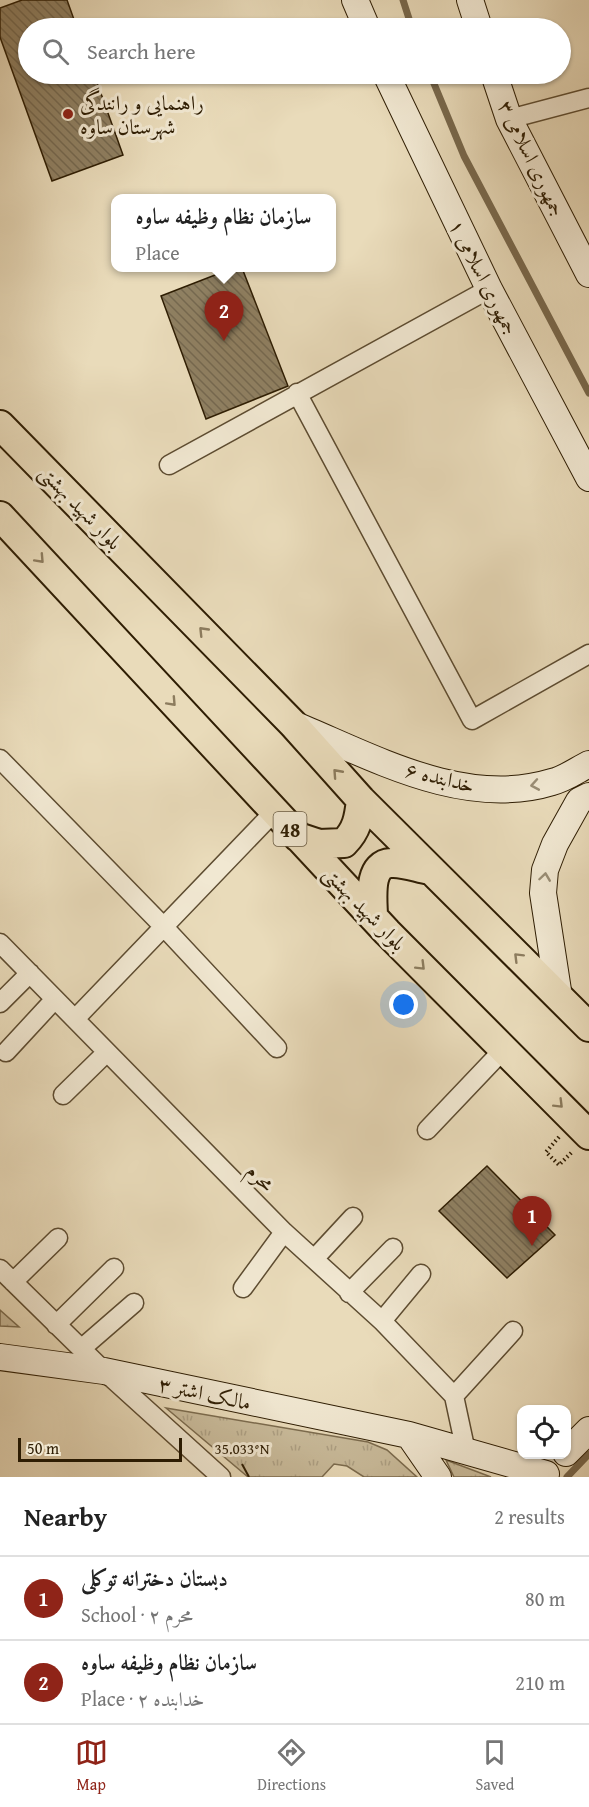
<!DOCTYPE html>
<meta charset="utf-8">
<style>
:root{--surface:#fff;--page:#f6f6f6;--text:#222;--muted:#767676;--line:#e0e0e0;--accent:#8f2418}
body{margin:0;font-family:"Gentium Book Plus",Amiri,serif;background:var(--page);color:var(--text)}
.controls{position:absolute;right:18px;bottom:18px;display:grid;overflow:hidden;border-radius:12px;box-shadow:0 2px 4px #0004}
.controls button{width:54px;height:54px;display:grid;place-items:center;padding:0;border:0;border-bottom:2px solid var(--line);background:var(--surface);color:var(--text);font:30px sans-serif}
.scale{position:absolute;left:18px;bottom:15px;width:164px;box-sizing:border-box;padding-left:6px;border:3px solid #2e1d03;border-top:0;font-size:16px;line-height:21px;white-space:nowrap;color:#2e1d03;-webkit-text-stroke:4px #f1e8d2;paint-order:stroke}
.you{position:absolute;left:404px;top:1005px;width:21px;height:21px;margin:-15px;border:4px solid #fff;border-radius:50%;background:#1a73e8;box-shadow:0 0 0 9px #1a73e833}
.badge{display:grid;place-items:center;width:39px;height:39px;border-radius:50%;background:var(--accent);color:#fff;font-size:20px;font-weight:700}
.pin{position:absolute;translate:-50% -50px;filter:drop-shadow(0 2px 3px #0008)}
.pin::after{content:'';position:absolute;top:32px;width:21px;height:18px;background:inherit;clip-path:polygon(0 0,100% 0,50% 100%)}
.popup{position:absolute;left:111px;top:194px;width:225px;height:78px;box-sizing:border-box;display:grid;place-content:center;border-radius:12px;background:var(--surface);filter:drop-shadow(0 2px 4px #0005);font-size:20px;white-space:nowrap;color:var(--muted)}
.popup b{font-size:22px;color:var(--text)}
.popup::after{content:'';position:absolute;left:50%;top:100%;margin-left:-12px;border:12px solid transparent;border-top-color:var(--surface)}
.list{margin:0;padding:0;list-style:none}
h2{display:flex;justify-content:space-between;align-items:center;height:78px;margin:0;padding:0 24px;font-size:26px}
h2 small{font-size:20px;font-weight:400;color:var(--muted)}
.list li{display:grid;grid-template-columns:39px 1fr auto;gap:18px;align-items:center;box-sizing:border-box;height:84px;padding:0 24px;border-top:2px solid var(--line)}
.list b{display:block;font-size:22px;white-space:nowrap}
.list p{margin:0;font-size:20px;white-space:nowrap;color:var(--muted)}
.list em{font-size:20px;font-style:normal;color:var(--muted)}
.icon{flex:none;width:33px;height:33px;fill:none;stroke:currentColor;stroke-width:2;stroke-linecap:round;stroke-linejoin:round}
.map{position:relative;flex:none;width:589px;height:1477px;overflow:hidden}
.search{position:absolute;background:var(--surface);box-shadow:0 2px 4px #0004;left:18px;right:18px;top:18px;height:66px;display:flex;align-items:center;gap:15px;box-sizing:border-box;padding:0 21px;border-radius:33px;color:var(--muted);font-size:22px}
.sheet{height:246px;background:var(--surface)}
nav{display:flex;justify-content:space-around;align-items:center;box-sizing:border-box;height:84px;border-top:2px solid var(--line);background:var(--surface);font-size:16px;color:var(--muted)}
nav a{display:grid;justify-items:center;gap:3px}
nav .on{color:var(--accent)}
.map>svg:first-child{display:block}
.grass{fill:url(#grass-tufts);stroke:#7c6c4f;stroke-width:1.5}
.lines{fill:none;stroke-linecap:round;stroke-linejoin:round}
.stream{stroke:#78684c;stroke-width:7}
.building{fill:url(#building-back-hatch);stroke:#2e1d03;stroke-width:1.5}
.street-casing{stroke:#5d4c31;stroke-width:21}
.secondary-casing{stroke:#2e1d03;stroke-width:28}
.primary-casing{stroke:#2e1d03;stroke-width:32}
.path{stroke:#2e1d03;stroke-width:4;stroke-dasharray:1.5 3;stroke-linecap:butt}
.street{stroke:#f1e8d2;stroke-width:18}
.secondary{stroke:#f1e8d2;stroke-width:26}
.primary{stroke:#e9dbba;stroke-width:28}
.oneway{stroke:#8c7c5e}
.oneway2{stroke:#998d75}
.ticks{fill:none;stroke:#2e1d03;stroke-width:2}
.poi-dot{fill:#8f2418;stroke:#f1e8d2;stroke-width:2}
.labels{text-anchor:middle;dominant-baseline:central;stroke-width:6;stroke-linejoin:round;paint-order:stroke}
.shield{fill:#f1e8d2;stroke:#685a41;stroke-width:1.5}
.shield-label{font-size:20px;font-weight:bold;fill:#2e1d03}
.poi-label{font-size:21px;fill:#2e1d03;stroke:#f1e8d2;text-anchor:start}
.street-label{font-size:21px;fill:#2e1d03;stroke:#f1e8d2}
.ticks-label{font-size:15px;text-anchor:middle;fill:#2e1d03;stroke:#f1e8d2;stroke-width:6;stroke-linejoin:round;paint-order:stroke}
</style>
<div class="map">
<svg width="589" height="1477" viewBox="0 0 589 1477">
<defs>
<pattern id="grass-tufts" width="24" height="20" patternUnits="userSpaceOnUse" patternTransform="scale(1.5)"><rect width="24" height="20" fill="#c9bb9b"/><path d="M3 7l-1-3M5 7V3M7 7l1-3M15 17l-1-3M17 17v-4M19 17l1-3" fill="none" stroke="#ada084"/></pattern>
<pattern id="building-back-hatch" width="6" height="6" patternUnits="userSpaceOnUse" patternTransform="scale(1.5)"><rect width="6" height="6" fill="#8f8062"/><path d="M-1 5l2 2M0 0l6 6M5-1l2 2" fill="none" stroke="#75684f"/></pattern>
</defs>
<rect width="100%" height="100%" fill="#e9dbba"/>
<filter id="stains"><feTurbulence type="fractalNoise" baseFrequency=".00333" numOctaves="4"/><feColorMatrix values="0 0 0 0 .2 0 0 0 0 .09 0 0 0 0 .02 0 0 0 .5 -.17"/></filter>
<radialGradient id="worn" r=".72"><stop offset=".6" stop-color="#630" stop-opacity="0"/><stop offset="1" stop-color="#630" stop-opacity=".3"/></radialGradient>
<path class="grass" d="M 0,1310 L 19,1327 L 0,1326 Z
M 166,1408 L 368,1442 L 387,1450 L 417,1477 L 364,1477 L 347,1466 L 334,1464 L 322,1477 L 248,1477 Z
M 446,1460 L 491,1477 L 454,1477 Z"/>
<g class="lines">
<path class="stream" d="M 403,0 L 412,28
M 430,74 L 464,156 L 589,393
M 567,1477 L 589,1454"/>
</g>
<path class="building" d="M 22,0 L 67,0 L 77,28 L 28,28 L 28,74 L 94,74 L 123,155 L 52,181 L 0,37 L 0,8 Z
M 233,268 L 242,268 L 288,386 L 206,419 L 161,296 Z
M 487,1166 L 555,1235 L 507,1278 L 439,1211 Z"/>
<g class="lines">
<defs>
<path id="street" d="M 509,119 L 589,98
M 297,393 L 472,720 L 589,654
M 169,465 L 489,289
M 0,759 L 163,926 L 277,1048
M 0,943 L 284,1232 L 382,1321 L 454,1396 L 466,1452
M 0,1003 L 30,973
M 75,1019 L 274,812
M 6,1052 L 55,999
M 63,1095 L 107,1052
M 427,1130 L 504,1049
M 315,1258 L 353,1217
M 0,1269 L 104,1371 L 221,1477
M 13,1282 L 58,1238
M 243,1288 L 284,1232
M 349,1293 L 393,1248
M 382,1321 L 421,1274
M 56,1325 L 114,1268
M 81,1349 L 134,1303
M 454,1396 L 513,1331"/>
<path id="secondary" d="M 355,0 L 367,28
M 470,0 L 479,28
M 386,74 L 489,289 L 589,478
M 494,74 L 509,119 L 589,274
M 293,724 C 373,757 464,809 552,782 C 565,779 577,770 589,764
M 559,997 L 543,893 L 545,870 L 555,844 L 579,801 L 589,796
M 0,1357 L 104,1371 L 409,1435 L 546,1474
M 409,1435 L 438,1477
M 566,1453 L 589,1430"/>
<path id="primary" d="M 0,425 L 293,724 L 361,800 L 589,1027
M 0,516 L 387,932 L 589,1135
M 298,837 L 319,844 L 344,843 C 357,830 359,818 361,800
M 373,917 C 373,901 367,864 391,863 C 403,862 418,868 430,870"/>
</defs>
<use href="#street" class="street-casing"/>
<use href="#secondary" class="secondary-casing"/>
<use href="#primary" class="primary-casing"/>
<path class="path" d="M 559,1137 L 546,1152 L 559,1165 L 573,1151"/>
<use href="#street" class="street"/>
<use href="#secondary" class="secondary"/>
<use href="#primary" class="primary"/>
</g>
<defs><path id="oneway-chevron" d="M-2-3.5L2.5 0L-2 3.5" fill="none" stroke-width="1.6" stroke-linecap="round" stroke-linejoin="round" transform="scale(1.5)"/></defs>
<g class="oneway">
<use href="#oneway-chevron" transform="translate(40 559) rotate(47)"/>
<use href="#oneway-chevron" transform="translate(203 631) rotate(-134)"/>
<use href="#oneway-chevron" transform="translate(172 702) rotate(47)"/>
<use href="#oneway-chevron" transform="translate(337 773) rotate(-132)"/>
<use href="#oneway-chevron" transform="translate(518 957) rotate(-135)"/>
<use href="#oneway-chevron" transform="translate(421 966) rotate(45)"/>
<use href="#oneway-chevron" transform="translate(559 1104) rotate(45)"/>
</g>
<g class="oneway2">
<use href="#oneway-chevron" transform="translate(535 785) rotate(170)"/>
<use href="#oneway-chevron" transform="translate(545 877) rotate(-82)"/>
</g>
<path class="ticks" d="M 242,1464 L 249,1477"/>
<circle class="poi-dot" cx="68" cy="114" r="6"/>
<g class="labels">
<rect class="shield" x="273.5" y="812" width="33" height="34" rx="4.5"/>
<g class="shield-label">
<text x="290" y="829">48</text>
</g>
<g class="poi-label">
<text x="80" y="102">راهنمایی و رانندگی<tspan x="80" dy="24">شهرستان ساوه</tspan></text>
</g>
<g class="street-label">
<text transform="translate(532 158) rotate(64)">جمهوری اسلامی ۳</text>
<text transform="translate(484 277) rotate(63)">جمهوری اسلامی ۱</text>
<text transform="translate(81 507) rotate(46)">بلوار شهید بهشتی</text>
<text transform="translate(440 777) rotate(14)">خدابنده ۶</text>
<text transform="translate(365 908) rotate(46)">بلوار شهید بهشتی</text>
<text transform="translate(261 1177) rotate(45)">محرم</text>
<text transform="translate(205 1393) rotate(12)">مالک اشتر ۳</text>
</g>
</g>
<g class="ticks-label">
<text x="242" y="1454">35.033°N</text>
</g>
<rect width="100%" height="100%" filter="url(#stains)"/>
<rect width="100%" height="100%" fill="url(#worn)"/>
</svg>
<div class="controls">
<button><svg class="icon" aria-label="locate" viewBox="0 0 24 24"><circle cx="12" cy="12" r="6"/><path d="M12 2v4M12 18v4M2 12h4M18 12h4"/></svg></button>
</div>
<div class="scale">50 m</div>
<div class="you"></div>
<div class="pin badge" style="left:532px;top:1246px">1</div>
<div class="pin badge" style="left:224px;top:341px">2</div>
<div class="popup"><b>سازمان نظام وظیفه ساوه</b>Place</div>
<div class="search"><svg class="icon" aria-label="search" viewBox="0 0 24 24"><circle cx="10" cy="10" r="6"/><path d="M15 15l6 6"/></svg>Search here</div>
</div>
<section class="sheet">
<h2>Nearby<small>2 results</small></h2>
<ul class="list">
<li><span class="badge">1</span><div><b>دبستان دخترانه توکلی</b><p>School · محرم ۲</p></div><em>80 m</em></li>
<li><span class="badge">2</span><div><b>سازمان نظام وظیفه ساوه</b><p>Place · خدابنده ۲</p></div><em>210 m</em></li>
</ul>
</section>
<nav>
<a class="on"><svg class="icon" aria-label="map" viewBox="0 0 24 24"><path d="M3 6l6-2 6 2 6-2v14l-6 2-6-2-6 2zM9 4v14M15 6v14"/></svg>Map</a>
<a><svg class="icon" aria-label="directions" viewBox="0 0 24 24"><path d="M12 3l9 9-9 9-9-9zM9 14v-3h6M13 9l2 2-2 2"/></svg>Directions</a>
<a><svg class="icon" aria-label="saved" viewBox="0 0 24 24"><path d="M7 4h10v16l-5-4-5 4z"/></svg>Saved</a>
</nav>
